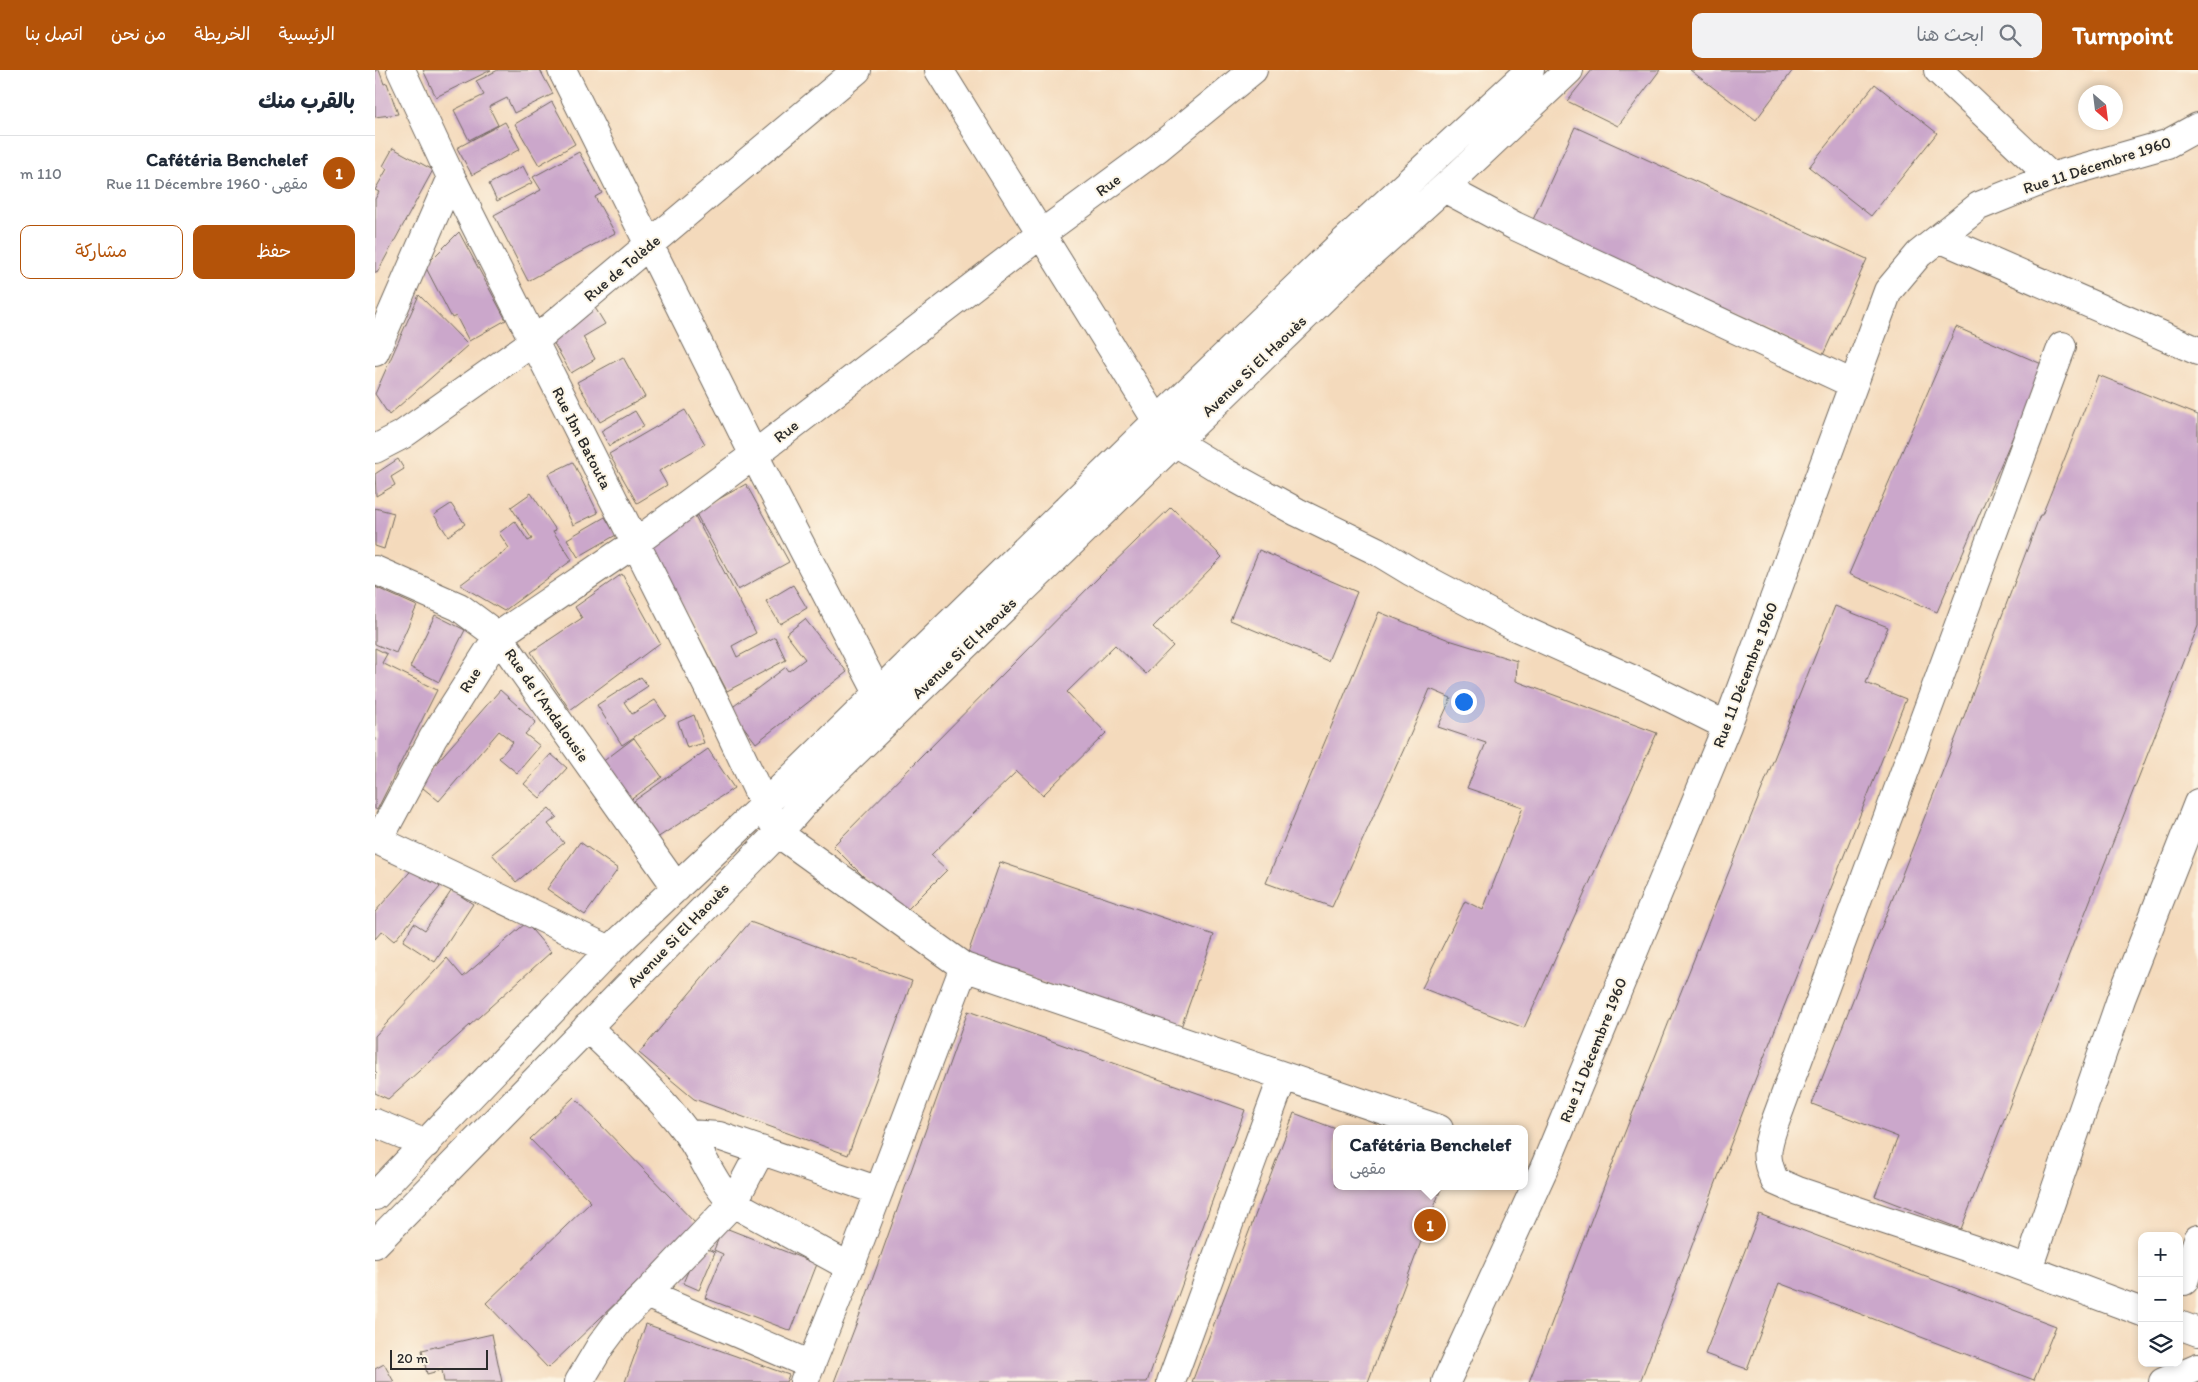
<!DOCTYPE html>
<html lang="ar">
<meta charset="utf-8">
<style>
:root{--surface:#fff;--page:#f2f2f3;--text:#1f2937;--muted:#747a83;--line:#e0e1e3;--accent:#b45309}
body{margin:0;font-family:Itim,"Playpen Sans Arabic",sans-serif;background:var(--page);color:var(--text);direction:rtl}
.controls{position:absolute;right:15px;bottom:15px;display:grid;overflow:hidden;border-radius:10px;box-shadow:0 2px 8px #0003}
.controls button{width:45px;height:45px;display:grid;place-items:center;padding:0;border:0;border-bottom:1px solid var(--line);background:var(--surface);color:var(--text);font:25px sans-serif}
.compass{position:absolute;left:1703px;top:15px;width:45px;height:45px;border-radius:50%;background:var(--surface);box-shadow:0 2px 8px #0003;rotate:152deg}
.scale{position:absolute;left:15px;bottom:12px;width:98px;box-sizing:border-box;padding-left:5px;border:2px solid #2b2b2b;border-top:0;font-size:14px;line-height:18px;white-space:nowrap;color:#2b2b2b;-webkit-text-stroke:4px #fcf5e5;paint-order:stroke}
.you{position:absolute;left:1088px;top:631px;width:18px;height:18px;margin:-12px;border:4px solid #fff;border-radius:50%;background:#1a73e8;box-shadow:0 0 0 8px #1a73e833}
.badge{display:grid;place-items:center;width:32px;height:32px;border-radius:50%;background:var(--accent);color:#fff;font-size:16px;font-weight:700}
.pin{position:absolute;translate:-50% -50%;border:2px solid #fff;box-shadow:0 1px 5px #0006}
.popup{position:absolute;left:958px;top:1055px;width:195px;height:65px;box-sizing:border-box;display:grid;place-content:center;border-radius:10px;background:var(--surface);filter:drop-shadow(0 1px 4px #0005);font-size:16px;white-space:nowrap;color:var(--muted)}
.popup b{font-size:19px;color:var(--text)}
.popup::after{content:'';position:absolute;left:50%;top:100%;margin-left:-10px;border:10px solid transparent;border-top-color:var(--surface)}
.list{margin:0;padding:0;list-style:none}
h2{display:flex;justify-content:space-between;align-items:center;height:65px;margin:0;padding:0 20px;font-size:21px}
h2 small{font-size:16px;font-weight:400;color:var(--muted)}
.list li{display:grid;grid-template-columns:32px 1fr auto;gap:15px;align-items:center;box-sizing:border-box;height:75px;padding:0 20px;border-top:1px solid var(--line)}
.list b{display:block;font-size:19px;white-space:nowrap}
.list p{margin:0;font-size:16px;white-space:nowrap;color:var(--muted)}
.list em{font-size:16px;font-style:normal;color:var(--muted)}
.actions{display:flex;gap:10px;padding:15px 20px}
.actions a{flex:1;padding:11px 0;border:1px solid var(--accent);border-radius:10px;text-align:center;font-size:18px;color:var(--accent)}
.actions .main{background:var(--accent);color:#fff}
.icon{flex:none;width:28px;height:28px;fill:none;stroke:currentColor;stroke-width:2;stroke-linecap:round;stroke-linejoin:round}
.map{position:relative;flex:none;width:1823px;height:1312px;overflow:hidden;direction:ltr}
header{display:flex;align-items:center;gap:30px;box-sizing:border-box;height:70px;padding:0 25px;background:var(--accent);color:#fff}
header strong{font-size:24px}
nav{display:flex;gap:28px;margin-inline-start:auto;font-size:18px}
.search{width:350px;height:45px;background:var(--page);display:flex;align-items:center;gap:12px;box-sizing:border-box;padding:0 18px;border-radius:10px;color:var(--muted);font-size:19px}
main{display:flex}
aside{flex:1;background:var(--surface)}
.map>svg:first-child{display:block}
.building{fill:#cba7cb}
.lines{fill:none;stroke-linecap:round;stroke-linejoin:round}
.minor-casing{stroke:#71685e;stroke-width:30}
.minor{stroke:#fff;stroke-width:28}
.labels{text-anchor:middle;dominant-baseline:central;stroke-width:4;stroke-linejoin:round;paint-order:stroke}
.street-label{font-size:16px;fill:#2b2b2b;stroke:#fcf5e5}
</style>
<header>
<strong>Turnpoint</strong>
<div class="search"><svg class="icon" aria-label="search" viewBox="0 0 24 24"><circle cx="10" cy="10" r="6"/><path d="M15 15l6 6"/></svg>ابحث هنا</div>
<nav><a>الرئيسية</a><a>الخريطة</a><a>من نحن</a><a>اتصل بنا</a></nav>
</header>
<main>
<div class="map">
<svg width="1823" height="1312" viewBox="0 0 1823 1312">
<rect width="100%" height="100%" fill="#fcf5e5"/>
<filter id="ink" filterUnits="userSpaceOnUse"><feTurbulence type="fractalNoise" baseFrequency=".02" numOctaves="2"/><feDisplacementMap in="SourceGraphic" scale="10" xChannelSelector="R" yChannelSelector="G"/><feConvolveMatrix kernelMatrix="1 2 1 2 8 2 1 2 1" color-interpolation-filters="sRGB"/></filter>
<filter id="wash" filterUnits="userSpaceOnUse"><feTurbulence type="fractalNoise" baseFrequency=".0096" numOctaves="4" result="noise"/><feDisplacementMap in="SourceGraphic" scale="20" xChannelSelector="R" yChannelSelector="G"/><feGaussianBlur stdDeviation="1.12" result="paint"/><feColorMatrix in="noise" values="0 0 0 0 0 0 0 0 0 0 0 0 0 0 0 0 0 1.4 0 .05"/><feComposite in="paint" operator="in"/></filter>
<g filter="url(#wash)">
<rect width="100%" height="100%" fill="#f4dabc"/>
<g id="blocks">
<path class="building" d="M 0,0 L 4,0 L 9,14 L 12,13 L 23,44 L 0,47 Z
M 48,0 L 116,0 L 61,27 Z
M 123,0 L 165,0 L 178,24 L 139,43 L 132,28 L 114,37 L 123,55 L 94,70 L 79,40 L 109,25 L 101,11 Z
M 1217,0 L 1285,0 L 1243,56 L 1192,31 Z
M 1315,0 L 1418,0 L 1381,50 Z
M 1500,14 L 1562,63 L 1496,146 L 1434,97 Z
M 177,32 L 200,74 L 164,95 L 140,54 Z
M 130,52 L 145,79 L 97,105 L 82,78 Z
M 1200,57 L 1492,189 L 1448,285 L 1156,154 Z
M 18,78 L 58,100 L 2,203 L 0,202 L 0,129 L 4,122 L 0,120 L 12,99 L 8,96 Z
M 204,82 L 227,123 L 220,127 L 240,163 L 153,211 L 119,145 L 166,120 L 158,107 Z
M 148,96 L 157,113 L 122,131 L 114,114 Z
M 84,162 L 131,250 L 94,271 L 81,246 L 77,248 L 50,196 Z
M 44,225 L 93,275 L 14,345 L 0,324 Z
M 219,236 L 230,254 L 208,267 L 220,289 L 196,303 L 173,263 Z
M 1581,257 L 1669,295 L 1562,542 L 1474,504 Z
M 248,287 L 270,327 L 225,352 L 202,312 Z
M 1723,305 L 1823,345 L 1823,556 L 1586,1159 L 1500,1126 L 1523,1067 L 1437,1034 L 1583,662 L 1665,445 L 1667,445 Z
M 310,340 L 330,374 L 284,401 L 292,415 L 262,433 L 234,384 Z
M 260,341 L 269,356 L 234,376 L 226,361 Z
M 23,389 L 29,399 L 16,407 L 20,415 L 1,426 L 0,404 Z
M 198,392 L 223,443 L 198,455 L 173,404 Z
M 371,414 L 414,492 L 363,520 L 320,442 Z
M 156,423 L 181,460 L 178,461 L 197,490 L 129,541 L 85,515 L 134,478 L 124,463 L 140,451 L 153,471 L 157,469 L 136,437 Z
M 76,434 L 90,454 L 73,466 L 59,445 Z
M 796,437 L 847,487 L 778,557 L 798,576 L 771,604 L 740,575 L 692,622 L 731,663 L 668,725 L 642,701 L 556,785 L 572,800 L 527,845 L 458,776 L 725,506 Z
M 0,438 L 19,443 L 9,479 L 0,476 Z
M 318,442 L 381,563 L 357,576 L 362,587 L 400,567 L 411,590 L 352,621 L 274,472 Z
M 230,447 L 241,465 L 203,487 L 192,469 Z
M 884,480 L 982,522 L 953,591 L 855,550 Z
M 247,504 L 285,573 L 195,640 L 156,582 L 207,548 L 200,537 Z
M 418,515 L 432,538 L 405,554 L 391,531 Z
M 0,517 L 42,536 L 21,583 L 0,574 Z
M 1460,536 L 1513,557 L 1491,613 L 1531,629 L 1380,1010 L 1265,1312 L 1154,1312 L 1246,1072 Z
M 1004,542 L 1074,570 L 1142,591 L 1141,611 L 1282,663 L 1149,958 L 1047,918 L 1090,831 L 1108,840 L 1148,737 L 1092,718 L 1111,673 L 1063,657 L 1076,628 L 1055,619 L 1034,668 L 957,837 L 891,813 Z
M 60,545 L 90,560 L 64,612 L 35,597 Z
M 430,549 L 472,602 L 381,673 L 355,639 L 411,597 L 414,601 L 430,589 L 411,564 Z
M 0,578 L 12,584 L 7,593 L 62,620 L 2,740 L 0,739 Z
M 266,607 L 273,616 L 249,632 L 257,644 L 280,630 L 291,646 L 247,675 L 222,635 Z
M 125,620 L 161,652 L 150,664 L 165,676 L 142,703 L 124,688 L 138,672 L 124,661 L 64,731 L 43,714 Z
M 319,645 L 329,673 L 312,678 L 303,652 Z
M 259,668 L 287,707 L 254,731 L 226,693 Z
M 333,679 L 359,718 L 282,768 L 259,731 Z
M 176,684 L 192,698 L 165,728 L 149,714 Z
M 174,738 L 182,747 L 173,754 L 189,773 L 141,812 L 117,784 Z
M 205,772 L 243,799 L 210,845 L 172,819 Z
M 625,792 L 839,865 L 805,960 L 592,886 Z
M 40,796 L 65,817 L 19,871 L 7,861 L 0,869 L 0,842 Z
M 77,820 L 98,834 L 60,892 L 28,871 L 39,853 L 50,860 Z
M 375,852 L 537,911 L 473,1085 L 319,1029 L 264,983 Z
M 151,853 L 176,882 L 13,1029 L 0,1023 L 0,1005 L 2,1003 L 0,1001 L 0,966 L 72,888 L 88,907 Z
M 593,941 L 870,1040 L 772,1312 L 459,1312 L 485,1244 Z
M 199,1027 L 322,1155 L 173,1298 L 111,1233 L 216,1132 L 155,1069 Z
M 919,1043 L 961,1059 L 961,1116 L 1067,1116 L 993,1312 L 817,1312 Z
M 1384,1144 L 1681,1256 L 1659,1310 L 1404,1213 L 1372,1299 L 1330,1284 Z
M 348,1157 L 442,1194 L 416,1261 L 330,1228 L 348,1184 L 339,1180 Z
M 324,1176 L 340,1182 L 324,1220 L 308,1213 Z
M 271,1254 L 414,1305 L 411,1312 L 250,1312 Z
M 117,1264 L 127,1312 L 69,1312 L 67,1300 L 52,1304 L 47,1280 Z
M 9,1294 L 19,1312 L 0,1312 L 0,1299 Z"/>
</g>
</g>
<g filter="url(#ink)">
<use href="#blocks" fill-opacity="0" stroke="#71685e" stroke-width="1"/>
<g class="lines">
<defs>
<path id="minor" d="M 26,0 L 76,107 L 341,633 L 403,763 L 589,897 L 1064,1059
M 187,0 L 379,385 L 503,623
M 564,0 L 782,351 L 800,372 L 851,403 L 922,442 L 1002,481 L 1035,501 L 1139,556 L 1272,616 L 1352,656
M 1563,0 L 1676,107
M 1069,118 L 1140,156 L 1478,314
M 1564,168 L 1823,281
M 1687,276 L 1399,1055 C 1391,1079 1389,1088 1400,1111 L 1423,1121 L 1612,1184 L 1767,1242
M 0,282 L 76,107
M 0,379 L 27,365 L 158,272 L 482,0
M 0,500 L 84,537 L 123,566 L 302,818
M 0,769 L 235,880
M 3,771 L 58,668 L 123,566 L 260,473 L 379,385 L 666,164 L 783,78 L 878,0
M 212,957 C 247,990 283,1024 312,1063 C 329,1086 337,1113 358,1133 L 475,1197
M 0,1053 L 51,1074
M 313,1064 L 344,1066 L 504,1121
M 0,1126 L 235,880 L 389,735 L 782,351 L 961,179 L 1155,0
M 0,1174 L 403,763 L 441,720 L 977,201 L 1084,104 L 1194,0
M 1653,1199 L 1746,929 L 1823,733
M 1809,1211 L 1823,1169
M 271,1224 L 358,1133 L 386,1080
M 1804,1255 L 1823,1262
M 204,1312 L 226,1275 L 244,1251 L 271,1224 L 436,1295
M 429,1312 L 475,1197 L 589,897
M 796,1312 L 908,1006
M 1071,1312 L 1170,1096 L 1352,656 L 1513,221 L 1544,184 L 1604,136 L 1676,107 L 1792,74 L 1823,57
M 1788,1312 L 1823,1297"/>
</defs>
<use href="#minor" class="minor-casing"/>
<use href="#minor" class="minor"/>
</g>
</g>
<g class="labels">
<g class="street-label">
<text transform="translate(1722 95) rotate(-18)">Rue 11 Décembre 1960</text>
<text transform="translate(733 115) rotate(-36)">Rue</text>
<text transform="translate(247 198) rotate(-40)">Rue de Tolède</text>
<text transform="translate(879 296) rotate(-44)">Avenue Si El Haouès</text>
<text transform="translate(411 361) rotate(-38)">Rue</text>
<text transform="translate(207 368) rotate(63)">Rue Ibn Batouta</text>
<text transform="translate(589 578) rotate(-44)">Avenue Si El Haouès</text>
<text transform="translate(1370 605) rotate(-69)">Rue 11 Décembre 1960</text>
<text transform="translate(95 610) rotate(-58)">Rue</text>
<text transform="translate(172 635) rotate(55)">Rue de l'Andalousie</text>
<text transform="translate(303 865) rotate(-46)">Avenue Si El Haouès</text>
<text transform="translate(1218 980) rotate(-68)">Rue 11 Décembre 1960</text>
</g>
</g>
</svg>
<div class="controls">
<button>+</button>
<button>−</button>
<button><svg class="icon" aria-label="layers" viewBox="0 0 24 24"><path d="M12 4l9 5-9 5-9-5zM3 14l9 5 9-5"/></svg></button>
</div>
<svg class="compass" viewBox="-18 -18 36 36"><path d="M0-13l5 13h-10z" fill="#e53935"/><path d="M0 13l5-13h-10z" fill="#747a83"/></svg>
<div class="scale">20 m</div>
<div class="you"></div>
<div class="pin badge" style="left:1055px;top:1155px">1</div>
<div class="popup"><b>Cafétéria Benchelef</b>مقهى</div>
</div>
<aside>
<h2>بالقرب منك<small></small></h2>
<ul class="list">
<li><span class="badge">1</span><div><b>Cafétéria Benchelef</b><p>مقهى · Rue 11 Décembre 1960</p></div><em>110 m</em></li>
</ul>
<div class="actions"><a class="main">حفظ</a><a>مشاركة</a></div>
</aside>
</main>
